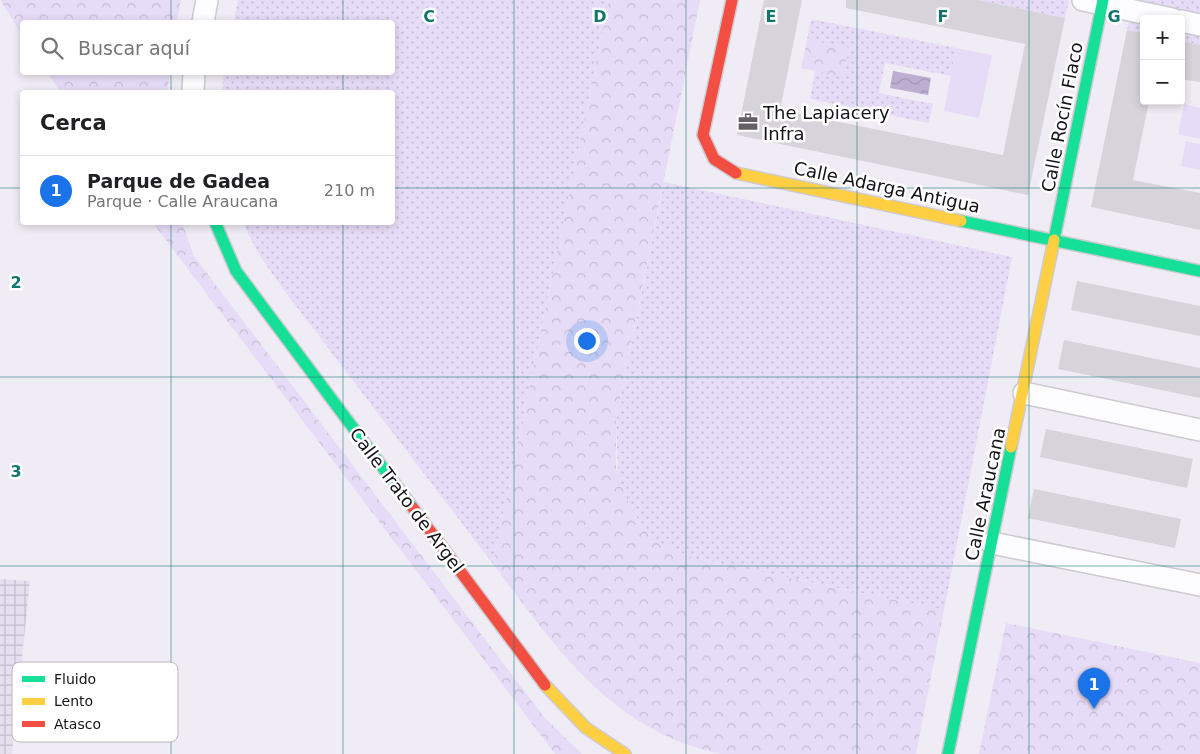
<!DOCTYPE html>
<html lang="es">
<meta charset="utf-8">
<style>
:root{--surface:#fff;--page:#f2f2f2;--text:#202124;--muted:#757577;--line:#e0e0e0;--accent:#1a73e8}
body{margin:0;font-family:"DejaVu Sans",sans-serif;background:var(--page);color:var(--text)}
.controls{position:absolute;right:15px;top:15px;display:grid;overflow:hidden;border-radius:5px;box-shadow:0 2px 8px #0003}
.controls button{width:45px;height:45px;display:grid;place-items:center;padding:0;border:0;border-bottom:1px solid var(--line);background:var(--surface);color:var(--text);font:25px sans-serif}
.you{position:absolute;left:586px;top:340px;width:18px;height:18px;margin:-12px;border:4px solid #fff;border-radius:50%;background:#1a73e8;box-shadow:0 0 0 8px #1a73e833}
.badge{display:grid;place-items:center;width:32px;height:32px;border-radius:50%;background:var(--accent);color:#fff;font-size:16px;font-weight:700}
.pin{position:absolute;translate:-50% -41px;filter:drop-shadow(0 1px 2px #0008)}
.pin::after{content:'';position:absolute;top:26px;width:18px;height:15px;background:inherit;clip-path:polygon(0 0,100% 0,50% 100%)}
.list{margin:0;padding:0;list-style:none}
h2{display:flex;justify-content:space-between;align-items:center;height:65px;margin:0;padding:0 20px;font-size:21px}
h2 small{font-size:16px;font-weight:400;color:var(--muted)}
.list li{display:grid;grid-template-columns:32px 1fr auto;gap:15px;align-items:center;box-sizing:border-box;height:70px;padding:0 20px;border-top:1px solid var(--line)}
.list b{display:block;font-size:19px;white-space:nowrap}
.list p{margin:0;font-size:16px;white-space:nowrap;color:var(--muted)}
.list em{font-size:16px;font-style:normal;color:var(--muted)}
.icon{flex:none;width:28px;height:28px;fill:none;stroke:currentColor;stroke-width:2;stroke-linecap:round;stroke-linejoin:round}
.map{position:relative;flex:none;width:1200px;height:754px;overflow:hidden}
.search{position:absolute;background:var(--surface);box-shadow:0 2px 8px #0003;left:20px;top:20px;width:375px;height:55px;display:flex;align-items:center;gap:12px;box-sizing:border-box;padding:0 18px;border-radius:5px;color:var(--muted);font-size:19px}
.panel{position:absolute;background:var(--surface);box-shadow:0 2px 8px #0003;left:20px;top:90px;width:375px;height:135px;border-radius:5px}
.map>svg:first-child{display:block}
.industrial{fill:url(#industrial-grid)}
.grass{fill:url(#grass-dots)}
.park{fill:url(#park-crowns)}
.garden{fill:#e7dcf7}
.water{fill:url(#water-waves)}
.building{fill:#d6d3da}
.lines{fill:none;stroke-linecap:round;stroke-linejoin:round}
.street-casing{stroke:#cdcad1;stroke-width:24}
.fast-casing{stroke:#cdcad1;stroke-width:14}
.slow-casing{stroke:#cdcad1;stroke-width:14}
.jam-casing{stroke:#cdcad1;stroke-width:14}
.street{stroke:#fdfcfe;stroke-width:21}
.fast{stroke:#16e098;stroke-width:11}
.slow{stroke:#ffcf43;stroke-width:11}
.jam{stroke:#f24e42;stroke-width:11}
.grid{fill:none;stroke:#0f766e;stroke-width:1;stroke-opacity:0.55}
.labels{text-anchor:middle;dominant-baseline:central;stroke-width:5;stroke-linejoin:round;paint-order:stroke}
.poi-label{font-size:18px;fill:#151318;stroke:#fff;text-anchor:start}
.street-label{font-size:18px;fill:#151318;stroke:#fff}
.key{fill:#fff;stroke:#b9b8ba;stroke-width:1}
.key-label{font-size:14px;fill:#151318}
.grid-label{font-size:16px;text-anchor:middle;font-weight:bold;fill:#0f766e;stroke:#fff;stroke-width:5;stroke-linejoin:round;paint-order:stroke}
</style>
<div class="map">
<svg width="1200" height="754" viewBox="0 0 1200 754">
<defs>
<pattern id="industrial-grid" width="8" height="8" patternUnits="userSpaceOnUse" patternTransform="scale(1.25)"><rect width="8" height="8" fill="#e5dfef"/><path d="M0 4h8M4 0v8" fill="none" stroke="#c4becc"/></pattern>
<pattern id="grass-dots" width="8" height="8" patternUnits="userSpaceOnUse" patternTransform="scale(1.25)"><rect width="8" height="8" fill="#e7dcf7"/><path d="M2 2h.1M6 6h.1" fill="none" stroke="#c5bcd3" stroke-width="1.8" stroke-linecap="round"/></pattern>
<pattern id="park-crowns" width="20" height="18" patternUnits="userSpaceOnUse" patternTransform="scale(1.25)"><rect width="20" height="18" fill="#e7dcf7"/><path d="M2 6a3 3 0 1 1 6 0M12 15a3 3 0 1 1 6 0" fill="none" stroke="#c5bcd3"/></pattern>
<pattern id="water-waves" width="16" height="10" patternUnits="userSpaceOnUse" patternTransform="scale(1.25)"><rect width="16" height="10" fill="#bdaed1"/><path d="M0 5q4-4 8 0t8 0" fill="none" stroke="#a295b3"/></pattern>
</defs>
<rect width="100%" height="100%" fill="#f0ecf5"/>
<path class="industrial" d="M 0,579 L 30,581 L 12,754 L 0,754 Z"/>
<path class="grass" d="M 238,0 L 609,0 L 493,564 L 283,289 L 258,253 L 243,223 L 392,222 L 392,92 L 222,92 L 224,73 L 392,72 L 392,22 L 234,22 Z
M 978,0 L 1069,0 L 1065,18 Z
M 1134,0 L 1200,0 L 1200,45 L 1181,41 L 1181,19 L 1144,19 L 1144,33 L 1127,30 Z
M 811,19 L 956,48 L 951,76 L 885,63 L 879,93 L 933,104 L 929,123 L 810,99 L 815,71 L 843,76 L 849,48 L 807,40 Z
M 664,182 L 1012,257 L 944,610 L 693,558 L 655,540 L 631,510 L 618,474 L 616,419 Z"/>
<path class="park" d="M 0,0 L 181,0 L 177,22 L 22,22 L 22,35 Z
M 609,0 L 700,0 L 616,419 L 616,468 L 631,510 L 655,540 L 693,558 L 944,610 L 916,754 L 721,754 C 611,731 556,648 493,564 Z
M 807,40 L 849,48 L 843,77 L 801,68 Z
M 47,73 L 170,73 L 167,92 L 61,92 Z
M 153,223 L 182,223 L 194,256 L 544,717 L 582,754 L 555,754 Z
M 1006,623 L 1200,663 L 1200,754 L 979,754 Z"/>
<path class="garden" d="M 956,48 L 992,55 L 979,118 L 944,111 Z
M 1184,104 L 1200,108 L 1200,139 L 1178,134 Z
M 1186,141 L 1200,144 L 1200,170 L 1181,166 Z"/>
<path class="water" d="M 893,71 L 931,78 L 928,95 L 890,88 Z"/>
<path class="building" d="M 764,0 L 802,0 L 780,110 L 1003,155 L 1025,44 L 846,8 L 846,0 L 978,0 L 1065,18 L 1028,195 L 737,135 Z
M 1127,30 L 1144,33 L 1144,101 L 1149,101 L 1133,180 L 1200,193 L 1200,230 L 1091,207 Z
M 1181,41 L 1200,45 L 1200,82 L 1181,79 Z
M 1077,281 L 1200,306 L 1200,336 L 1071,310 Z
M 1064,340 L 1200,368 L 1200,398 L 1058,369 Z
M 1046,429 L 1193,459 L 1187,488 L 1040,457 Z
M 1034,489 L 1181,519 L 1175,548 L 1028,518 Z"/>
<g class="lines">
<defs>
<path id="street" d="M 1083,0 L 1172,19
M 1181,21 L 1200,25
M 203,22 L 207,0
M 193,92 L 194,72
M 1024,393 L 1200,430
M 992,543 L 1200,585"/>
<path id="fast" d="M 961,221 L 1200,271
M 215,222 L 236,271 L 413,508
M 1054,240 L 1103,0
M 948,754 L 1011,447"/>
<path id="slow" d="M 736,173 L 961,221
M 1011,447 L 1054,240
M 545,685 L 586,728 L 625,754"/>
<path id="jam" d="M 732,0 L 703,135 L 714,159 L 736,173
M 413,508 L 545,685"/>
</defs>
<use href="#street" class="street-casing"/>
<use href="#fast" class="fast-casing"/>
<use href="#slow" class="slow-casing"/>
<use href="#jam" class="jam-casing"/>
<use href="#street" class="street"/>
<use href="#fast" class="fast"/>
<use href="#slow" class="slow"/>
<use href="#jam" class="jam"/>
</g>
<path class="grid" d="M 171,0 L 171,22M 343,0 L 343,22M 514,0 L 514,754M 686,0 L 686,754M 857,0 L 857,754M 1029,0 L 1029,754M 171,72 L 171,92M 343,72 L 343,92M 0,188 L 22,188M 392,188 L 1200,188M 171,222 L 171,754M 343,222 L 343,754M 0,377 L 1200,377M 0,566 L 1200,566"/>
<defs>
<symbol id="office-bare" viewBox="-9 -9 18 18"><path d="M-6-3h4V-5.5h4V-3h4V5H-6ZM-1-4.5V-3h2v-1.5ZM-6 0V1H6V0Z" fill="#625f65" stroke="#fff" stroke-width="2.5" paint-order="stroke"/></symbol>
</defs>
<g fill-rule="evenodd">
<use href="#office-bare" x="734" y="108" width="28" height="28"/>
</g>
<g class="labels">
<g class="poi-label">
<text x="763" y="112">The Lapiacery<tspan x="763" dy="21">Infra</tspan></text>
</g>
<g class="street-label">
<text transform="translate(1062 117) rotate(-79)">Calle Rocín Flaco</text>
<text transform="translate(887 187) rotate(12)">Calle Adarga Antigua</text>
<text transform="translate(985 494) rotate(-78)">Calle Araucana</text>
<text transform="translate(407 500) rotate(53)">Calle Trato de Argel</text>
</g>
</g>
<rect x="12" y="662" width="166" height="80" rx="8" class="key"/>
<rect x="22" y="676" width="23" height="6" fill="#16e098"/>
<rect x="22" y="698" width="23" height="7" fill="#ffcf43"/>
<rect x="22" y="721" width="23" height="6" fill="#f24e42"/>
<g class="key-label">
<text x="54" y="684">Fluido</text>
<text x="54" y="706">Lento</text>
<text x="54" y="729">Atasco</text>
</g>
<g class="grid-label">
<text x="429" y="22">C</text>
<text x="600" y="22">D</text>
<text x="771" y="22">E</text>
<text x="943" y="22">F</text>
<text x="1114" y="22">G</text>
<text x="16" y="288">2</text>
<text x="16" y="477">3</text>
</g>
</svg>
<div class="controls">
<button>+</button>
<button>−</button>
</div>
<div class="you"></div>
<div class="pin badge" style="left:1094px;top:709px">1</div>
<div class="search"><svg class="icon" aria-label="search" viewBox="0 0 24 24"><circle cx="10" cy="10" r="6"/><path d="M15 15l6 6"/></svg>Buscar aquí</div>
<section class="panel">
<h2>Cerca<small></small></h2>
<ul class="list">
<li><span class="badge">1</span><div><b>Parque de Gadea</b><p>Parque · Calle Araucana</p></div><em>210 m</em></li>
</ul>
</section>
</div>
